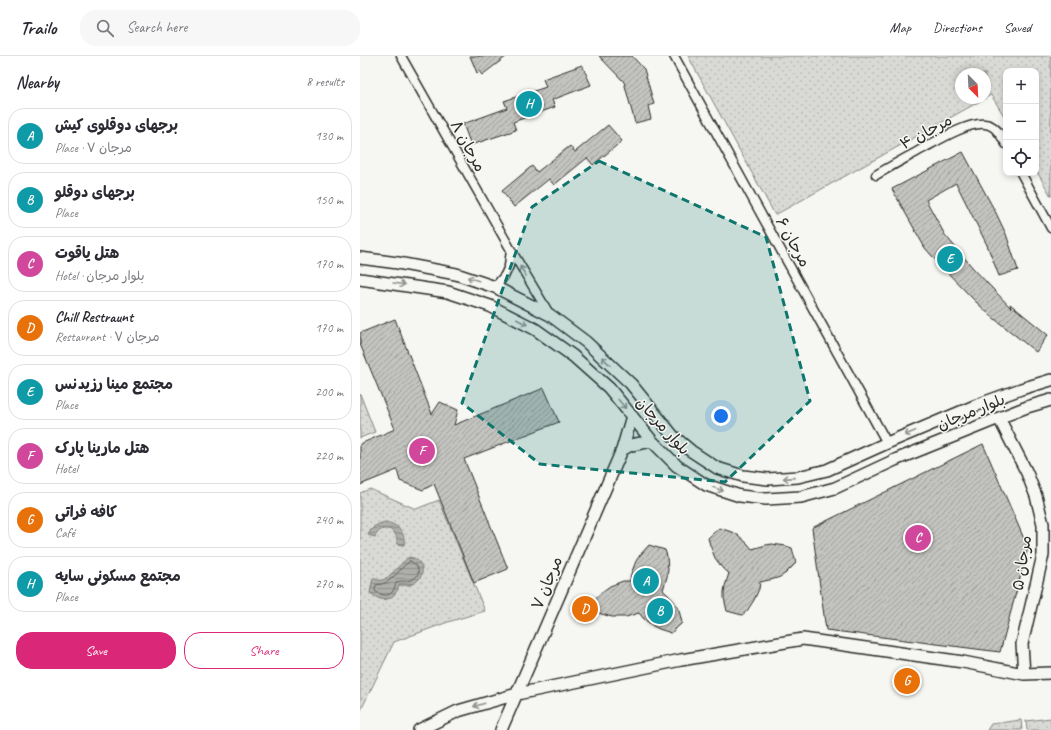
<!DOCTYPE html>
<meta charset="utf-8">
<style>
:root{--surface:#fff;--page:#f7f7f7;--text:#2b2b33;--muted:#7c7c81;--line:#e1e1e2;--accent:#db2777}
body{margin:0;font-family:Caveat,"Playpen Sans Arabic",sans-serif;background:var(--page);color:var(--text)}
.controls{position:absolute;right:12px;top:12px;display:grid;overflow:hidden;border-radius:8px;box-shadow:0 2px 6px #0003}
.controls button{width:36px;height:36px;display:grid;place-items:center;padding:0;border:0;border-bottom:1px solid var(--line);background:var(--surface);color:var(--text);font:20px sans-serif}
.compass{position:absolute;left:595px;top:12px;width:36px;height:36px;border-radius:50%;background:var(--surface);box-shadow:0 2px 6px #0003;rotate:156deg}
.you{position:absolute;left:361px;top:360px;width:14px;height:14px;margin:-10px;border:3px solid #fff;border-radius:50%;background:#1a73e8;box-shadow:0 0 0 6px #1a73e833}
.badge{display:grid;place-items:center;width:26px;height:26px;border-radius:50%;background:var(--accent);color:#fff;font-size:13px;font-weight:700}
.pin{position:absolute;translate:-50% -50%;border:2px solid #fff;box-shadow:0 1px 4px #0006}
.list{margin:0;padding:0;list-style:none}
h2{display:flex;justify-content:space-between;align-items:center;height:52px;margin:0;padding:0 16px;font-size:17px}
h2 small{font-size:13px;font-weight:400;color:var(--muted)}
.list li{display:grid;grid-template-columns:26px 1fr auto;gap:12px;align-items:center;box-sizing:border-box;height:56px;margin:0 8px 8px;padding:0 8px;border:1px solid var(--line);border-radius:16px}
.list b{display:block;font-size:15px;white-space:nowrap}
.list p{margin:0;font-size:13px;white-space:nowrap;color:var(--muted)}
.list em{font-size:13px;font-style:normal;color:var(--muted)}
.actions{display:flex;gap:8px;padding:12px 16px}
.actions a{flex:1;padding:9px 0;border:1px solid var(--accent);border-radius:16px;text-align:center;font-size:14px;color:var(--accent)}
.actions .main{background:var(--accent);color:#fff}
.icon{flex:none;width:22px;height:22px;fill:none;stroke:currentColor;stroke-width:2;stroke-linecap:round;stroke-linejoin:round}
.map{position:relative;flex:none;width:691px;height:674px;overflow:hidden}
header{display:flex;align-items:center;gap:24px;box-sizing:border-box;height:56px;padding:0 20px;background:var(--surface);border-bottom:1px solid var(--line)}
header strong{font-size:19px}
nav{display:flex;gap:22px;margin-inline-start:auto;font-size:14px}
.search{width:280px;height:36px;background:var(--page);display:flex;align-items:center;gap:10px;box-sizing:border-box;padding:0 14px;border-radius:16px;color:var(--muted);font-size:15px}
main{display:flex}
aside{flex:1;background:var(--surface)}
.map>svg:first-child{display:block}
.green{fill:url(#green-dots);stroke:#828280;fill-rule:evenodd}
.water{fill:url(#water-rules);stroke:#7a7a78}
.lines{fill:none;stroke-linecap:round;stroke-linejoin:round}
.shore{stroke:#5f5f5e;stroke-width:1}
.building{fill:url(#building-hatch);stroke:#2b2b2b}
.street-casing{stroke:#2b2b2b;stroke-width:11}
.secondary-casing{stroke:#2b2b2b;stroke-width:14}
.street{stroke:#f6f6f2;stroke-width:8}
.secondary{stroke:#f6f6f2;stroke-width:11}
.oneway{stroke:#90908e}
.marked{fill:#0f766e;fill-opacity:0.2;stroke:#0f766e;stroke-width:3;stroke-dasharray:8 5;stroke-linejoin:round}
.labels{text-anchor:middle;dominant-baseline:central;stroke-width:3;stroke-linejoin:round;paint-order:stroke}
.street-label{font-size:16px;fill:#2b2b2b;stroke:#f6f6f2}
</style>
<header>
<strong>Trailo</strong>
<div class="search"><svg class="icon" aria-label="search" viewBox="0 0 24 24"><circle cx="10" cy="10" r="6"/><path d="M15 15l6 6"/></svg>Search here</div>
<nav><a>Map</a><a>Directions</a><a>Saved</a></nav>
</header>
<main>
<aside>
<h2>Nearby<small>8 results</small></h2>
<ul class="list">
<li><span class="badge" style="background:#0f9aa8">A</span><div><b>برجهای دوقلوی کیش</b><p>Place · مرجان ۷</p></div><em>130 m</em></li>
<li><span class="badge" style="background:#0f9aa8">B</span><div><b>برجهای دوقلو</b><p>Place</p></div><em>150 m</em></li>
<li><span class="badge" style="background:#d1479c">C</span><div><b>هتل یاقوت</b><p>Hotel · بلوار مرجان</p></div><em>170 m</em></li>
<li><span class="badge" style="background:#e8710a">D</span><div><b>Chill Restraunt</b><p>Restaurant · مرجان ۷</p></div><em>170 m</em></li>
<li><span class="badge" style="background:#0f9aa8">E</span><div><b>مجتمع مینا رزیدنس</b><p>Place</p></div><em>200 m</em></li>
<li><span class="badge" style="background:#d1479c">F</span><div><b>هتل مارینا پارک</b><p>Hotel</p></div><em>220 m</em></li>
<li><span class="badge" style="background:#e8710a">G</span><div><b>کافه فراتی</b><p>Café</p></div><em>240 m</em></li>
<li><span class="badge" style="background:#0f9aa8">H</span><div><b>مجتمع مسکونی سایه</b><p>Place</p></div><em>270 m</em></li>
</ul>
<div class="actions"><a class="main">Save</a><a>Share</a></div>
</aside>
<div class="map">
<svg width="691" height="674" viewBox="0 0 691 674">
<defs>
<pattern id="green-dots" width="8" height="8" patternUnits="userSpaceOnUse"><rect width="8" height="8" fill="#d9d9d5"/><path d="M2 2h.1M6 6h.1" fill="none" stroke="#babab7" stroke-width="1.8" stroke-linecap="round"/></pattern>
<pattern id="water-rules" width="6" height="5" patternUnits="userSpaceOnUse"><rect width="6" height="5" fill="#aeaeab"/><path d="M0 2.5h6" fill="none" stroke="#8e8e8b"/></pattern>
<pattern id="building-hatch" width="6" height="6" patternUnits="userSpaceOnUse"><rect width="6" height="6" fill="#c3c3c0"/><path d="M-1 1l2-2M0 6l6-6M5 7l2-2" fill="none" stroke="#9f9f9c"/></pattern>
</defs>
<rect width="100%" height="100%" fill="#f6f6f2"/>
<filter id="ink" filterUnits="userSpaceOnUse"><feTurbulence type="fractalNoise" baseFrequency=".025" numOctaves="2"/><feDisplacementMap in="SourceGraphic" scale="8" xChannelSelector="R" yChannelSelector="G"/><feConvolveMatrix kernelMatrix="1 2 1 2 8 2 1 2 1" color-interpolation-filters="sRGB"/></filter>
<g filter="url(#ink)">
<path class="green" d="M 328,0 L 691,0 L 691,140 L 676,114 L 676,15 L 646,15 L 646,63 L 631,39 L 415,159 ZM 601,18 L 625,18 L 625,42 L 601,42 Z
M 0,338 L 15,376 L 0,382 Z
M 10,433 L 56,453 L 79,444 L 125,555 L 88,566 L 34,586 L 0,656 L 0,437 Z
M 691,662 L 691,674 L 667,674 L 666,665 Z
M 661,664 L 662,674 L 627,674 L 631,668 Z"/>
<path class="water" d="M 25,466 C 37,468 46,476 44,489 L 37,488 C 39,472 21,467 15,481 L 8,479 C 12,471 17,468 25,466 Z
M 49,501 C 65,503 67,522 52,528 C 49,530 44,529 39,529 C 37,538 29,547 18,542 C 15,541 13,538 10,537 L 13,522 C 16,523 19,525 22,524 C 29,523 42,506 49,501 Z"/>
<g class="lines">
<path class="shore" d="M 50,505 C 60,509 62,520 51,524 C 47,526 42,524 37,526 C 35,529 35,532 33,535 C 28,542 21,539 15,535 L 16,529 C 33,528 37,514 50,505 Z"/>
</g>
<path class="building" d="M 110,0 L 147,0 L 122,19 L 119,15 L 117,17 Z
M 239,0 L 272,0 L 284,13 L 294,48 L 288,50 L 291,63 L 275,67 L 264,26 Z
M 222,9 L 231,29 L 192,44 L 195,51 L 153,66 L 156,74 L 111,89 L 103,68 L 147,52 L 144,45 L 186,31 L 183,23 Z
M 248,69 L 262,85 L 233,109 L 227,102 L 194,129 L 189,123 L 154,151 L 142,135 L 172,110 L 177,116 L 210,90 L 215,96 Z
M 603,96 L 636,157 L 646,178 L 658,214 L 639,220 L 627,189 L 596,127 L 566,144 L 585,179 L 613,212 L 651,252 L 650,248 L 688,279 L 676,296 L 631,260 L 614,244 L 581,210 L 565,192 L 532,133 Z
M 35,263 L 72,358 L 80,346 L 98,354 L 94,369 L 184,332 L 199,366 L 104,403 L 148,513 L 114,527 L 74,428 L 63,434 L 40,425 L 37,414 L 0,429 L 0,388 L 35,373 L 0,288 L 0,277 Z
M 623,388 L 668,492 L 640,596 L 466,574 L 452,472 Z
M 359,472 L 372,476 L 378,479 L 388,488 L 392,493 L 406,489 L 412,488 L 426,490 L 432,492 L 436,507 L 426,517 L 420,521 L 414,523 L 400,526 L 399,533 L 394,544 L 387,555 L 382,559 L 367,555 L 364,542 L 364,536 L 365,530 L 369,517 L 363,513 L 355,502 L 350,489 L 348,482 Z
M 289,489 L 305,494 L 307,500 L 308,514 L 307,521 L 303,534 L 312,543 L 316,548 L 319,554 L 322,567 L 311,577 L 299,573 L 293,570 L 283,562 L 279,557 L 266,561 L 252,561 L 238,557 L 235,543 L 239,538 L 250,530 L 263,525 L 270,525 L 271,518 L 276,505 L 280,499 Z"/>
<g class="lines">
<defs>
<path id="street" d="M 41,0 L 151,194 L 190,259
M 314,0 L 527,387
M 661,117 L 691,172
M 516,119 C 531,110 546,102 562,93 C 577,85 608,66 625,68 C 636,69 641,80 646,88
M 135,231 L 145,219 L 149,210 L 151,194"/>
<path id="secondary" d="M 0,202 L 38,207 L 96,218 L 135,231 L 190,259 L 226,286 L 271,328 L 313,380 L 331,395 L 357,412 L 383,420 L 408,423 L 438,421 L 467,414 L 527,387 L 617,349 L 661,333 L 691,324
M 0,223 L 88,236 L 130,250 L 175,273 L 213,300 L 249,332 L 292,385 L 317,410 L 346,429 L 380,440 L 406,443 L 441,441 L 475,432 L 535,404 L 639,362 L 667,351 L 691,344
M 639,362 L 667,417 L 676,440 L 683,468 L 683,499 L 662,588 L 664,618
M 262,394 L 271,389 L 292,385
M 59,674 L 98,655 L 157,638 L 321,604 L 443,583 L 603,606 L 664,618 L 691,617
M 141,674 L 262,394 L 272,360"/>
</defs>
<use href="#street" class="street-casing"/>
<use href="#secondary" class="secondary-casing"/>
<use href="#street" class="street"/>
<use href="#secondary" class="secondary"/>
</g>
<defs><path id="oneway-shaft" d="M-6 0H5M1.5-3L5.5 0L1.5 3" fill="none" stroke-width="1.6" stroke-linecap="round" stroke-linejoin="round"/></defs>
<g class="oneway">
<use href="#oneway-shaft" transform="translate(163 215) rotate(-121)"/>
<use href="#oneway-shaft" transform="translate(113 223) rotate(-162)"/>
<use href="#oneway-shaft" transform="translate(39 228) rotate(9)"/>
<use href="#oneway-shaft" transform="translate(162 266) rotate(27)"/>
<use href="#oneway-shaft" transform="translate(246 305) rotate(-137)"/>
<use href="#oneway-shaft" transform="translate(262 348) rotate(50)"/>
<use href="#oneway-shaft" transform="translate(550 377) rotate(157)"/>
<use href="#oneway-shaft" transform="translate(429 422) rotate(176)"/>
<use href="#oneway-shaft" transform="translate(358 433) rotate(20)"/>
<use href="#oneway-shaft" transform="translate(119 649) rotate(163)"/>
</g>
</g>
<path class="marked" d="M 239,105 L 406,181 L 450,345 L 365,426 L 180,408 L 102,347 L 172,151 Z"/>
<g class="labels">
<g class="street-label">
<text transform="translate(566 76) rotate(-28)">مرجان ۴</text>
<text transform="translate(108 90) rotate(61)">مرجان ۸</text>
<text transform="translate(433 186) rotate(61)">مرجان ۶</text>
<text transform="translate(611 356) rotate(-22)">بلوار مرجان</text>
<text transform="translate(303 370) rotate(48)">بلوار مرجان</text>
<text transform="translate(662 507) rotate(-81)">مرجان ۵</text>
<text transform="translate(187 527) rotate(-67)">مرجان ۷</text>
</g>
</g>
</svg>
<div class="controls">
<button>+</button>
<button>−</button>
<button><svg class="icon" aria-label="locate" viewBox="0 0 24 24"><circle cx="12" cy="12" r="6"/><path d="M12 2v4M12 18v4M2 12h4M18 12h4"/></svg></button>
</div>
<svg class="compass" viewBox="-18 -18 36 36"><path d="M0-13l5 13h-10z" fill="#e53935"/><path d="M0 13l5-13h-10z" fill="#7c7c81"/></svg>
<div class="you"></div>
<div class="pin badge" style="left:286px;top:525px;background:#0f9aa8">A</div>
<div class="pin badge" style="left:300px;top:555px;background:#0f9aa8">B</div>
<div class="pin badge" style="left:558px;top:482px;background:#d1479c">C</div>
<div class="pin badge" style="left:225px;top:553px;background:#e8710a">D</div>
<div class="pin badge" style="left:590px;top:203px;background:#0f9aa8">E</div>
<div class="pin badge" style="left:62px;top:395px;background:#d1479c">F</div>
<div class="pin badge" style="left:547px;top:625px;background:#e8710a">G</div>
<div class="pin badge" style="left:169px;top:48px;background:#0f9aa8">H</div>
</div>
</main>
